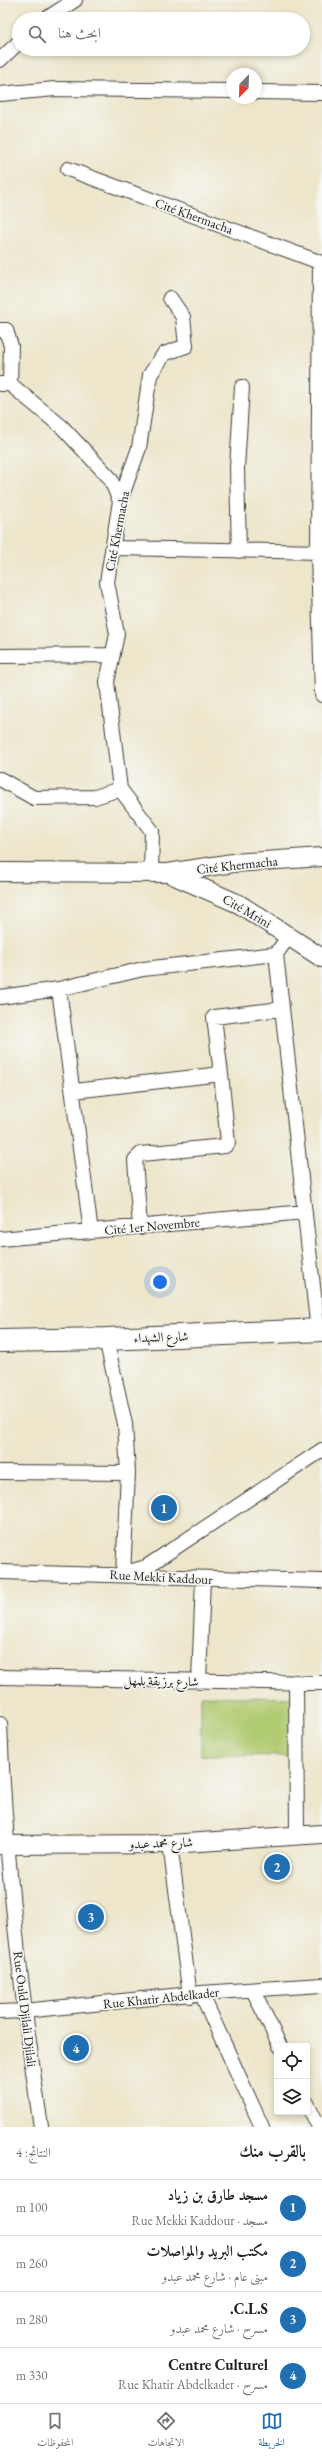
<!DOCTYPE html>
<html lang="ar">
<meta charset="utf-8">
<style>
:root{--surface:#fff;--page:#f2f2f2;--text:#222;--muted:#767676;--line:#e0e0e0;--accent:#1f6fb2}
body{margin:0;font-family:"EB Garamond",Amiri,serif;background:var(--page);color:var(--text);direction:rtl}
.controls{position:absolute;right:12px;bottom:12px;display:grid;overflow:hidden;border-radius:4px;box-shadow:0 2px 6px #0003}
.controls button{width:36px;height:36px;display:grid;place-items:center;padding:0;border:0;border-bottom:1px solid var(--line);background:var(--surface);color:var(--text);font:20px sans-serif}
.compass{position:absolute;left:226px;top:68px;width:36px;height:36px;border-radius:50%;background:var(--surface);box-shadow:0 2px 6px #0003;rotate:203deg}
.you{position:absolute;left:160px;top:1282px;width:14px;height:14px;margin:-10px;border:3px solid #fff;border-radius:50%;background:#1a73e8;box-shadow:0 0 0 6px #1a73e833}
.badge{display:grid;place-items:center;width:26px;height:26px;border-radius:50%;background:var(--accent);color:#fff;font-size:13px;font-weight:700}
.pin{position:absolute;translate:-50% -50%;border:2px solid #fff;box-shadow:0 1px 4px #0006}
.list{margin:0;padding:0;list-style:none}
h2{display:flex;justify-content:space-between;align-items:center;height:52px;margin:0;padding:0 16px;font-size:17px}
h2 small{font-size:13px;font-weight:400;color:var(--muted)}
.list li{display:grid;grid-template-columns:26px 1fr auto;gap:12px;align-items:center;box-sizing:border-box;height:56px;padding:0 16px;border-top:1px solid var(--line)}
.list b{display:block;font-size:15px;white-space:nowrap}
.list p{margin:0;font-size:13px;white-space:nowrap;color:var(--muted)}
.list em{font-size:13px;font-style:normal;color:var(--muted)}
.icon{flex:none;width:22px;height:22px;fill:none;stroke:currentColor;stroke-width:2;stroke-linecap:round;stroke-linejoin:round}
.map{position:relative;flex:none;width:322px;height:2127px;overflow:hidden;direction:ltr}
.search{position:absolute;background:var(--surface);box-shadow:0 2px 6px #0003;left:12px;right:12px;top:12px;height:44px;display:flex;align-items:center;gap:10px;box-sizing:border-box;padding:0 14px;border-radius:22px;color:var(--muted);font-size:15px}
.sheet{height:276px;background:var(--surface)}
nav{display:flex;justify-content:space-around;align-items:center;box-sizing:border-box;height:56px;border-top:1px solid var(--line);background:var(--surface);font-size:11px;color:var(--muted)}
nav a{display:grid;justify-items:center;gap:2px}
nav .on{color:var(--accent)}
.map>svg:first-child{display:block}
.green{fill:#b0cb71;stroke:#667446}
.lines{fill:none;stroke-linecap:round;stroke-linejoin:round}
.minor-casing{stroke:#3b3a36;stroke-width:16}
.tertiary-casing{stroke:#3b3a36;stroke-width:20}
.primary-casing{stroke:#3b3a36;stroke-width:24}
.minor{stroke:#fff;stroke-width:14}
.tertiary{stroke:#fff;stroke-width:18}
.primary{stroke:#fff;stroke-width:22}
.labels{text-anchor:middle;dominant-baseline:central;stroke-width:3.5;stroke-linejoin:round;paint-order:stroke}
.street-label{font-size:13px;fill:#1c1c1c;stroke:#f6f6f2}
</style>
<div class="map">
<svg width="322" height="2127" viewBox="0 0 322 2127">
<rect width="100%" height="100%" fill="#f6f6f2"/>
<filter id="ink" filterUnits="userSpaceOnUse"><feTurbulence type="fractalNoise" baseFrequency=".025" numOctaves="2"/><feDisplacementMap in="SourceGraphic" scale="8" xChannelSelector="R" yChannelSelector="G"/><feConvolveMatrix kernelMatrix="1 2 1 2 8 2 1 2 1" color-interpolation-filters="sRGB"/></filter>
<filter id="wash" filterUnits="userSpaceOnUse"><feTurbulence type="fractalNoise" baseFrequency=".012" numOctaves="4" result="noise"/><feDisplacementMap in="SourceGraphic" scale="16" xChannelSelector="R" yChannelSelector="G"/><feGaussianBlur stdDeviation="0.9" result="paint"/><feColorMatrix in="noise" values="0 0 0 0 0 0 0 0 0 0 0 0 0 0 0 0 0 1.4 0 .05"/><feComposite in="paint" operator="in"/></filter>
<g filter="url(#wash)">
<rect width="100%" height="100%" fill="#ede6cb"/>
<path class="green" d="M 201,1696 L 294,1698 L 292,1756 L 201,1755 Z"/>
</g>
<g filter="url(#ink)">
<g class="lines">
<defs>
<path id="minor" d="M 46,19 L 75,0
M 0,60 L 19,42
M 256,92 L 322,93
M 0,94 L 55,89 L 232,91
M 68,169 L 322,263
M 320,263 L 318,552 L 322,695
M 0,330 L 6,330 L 11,346 L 10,384
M 0,384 L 10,384 L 62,427 L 110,478 L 120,501
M 113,548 L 322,552
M 239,551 L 237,468 L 242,387
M 0,656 L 112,655
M 0,779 L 34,798 L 95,797 L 120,789
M 151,873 L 152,831 L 120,789 L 107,682 L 117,634 L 107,582 L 120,501 L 139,448 L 150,375 L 164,354 L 186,346 L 183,317 L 170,298
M 289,936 L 276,954 L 318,1331
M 59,989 L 91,1232
M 0,997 L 59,989 L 143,969 L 276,954
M 74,1091 L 221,1074 L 214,1017 L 281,1009
M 140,1227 L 135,1160 L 141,1154 L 225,1146 L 228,1143 L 221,1074
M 0,1239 L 305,1212
M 106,1339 L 125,1424 L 128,1473 L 123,1574 L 146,1567 L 322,1450
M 0,1472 L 128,1473
M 0,1572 C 107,1574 215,1579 322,1581
M 0,1677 L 322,1683
M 199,1682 L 203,1579
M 296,1682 L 297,1835
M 0,1724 C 5,1859 21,1993 41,2127
M 170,1844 L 190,1996
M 253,1990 L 280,2046
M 201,1993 L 262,2127
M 0,2012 L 24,2011 L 201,1993 L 322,1985
M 307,2103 L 319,2127"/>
<path id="tertiary" d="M 0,872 L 168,873 L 233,863 L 322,857
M 168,873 L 239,904 L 322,958
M 0,1845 L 170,1844 L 322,1834"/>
<path id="primary" d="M 0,1341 L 106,1339 L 322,1330"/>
</defs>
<use href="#minor" class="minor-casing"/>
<use href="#tertiary" class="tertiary-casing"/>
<use href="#primary" class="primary-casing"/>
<use href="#minor" class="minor"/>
<use href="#tertiary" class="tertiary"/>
<use href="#primary" class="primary"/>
</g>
</g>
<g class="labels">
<g class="street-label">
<text transform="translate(194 216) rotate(20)">Cité Khermacha</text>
<text transform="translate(117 531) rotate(-79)">Cité Khermacha</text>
<text transform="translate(237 865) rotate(-6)">Cité Khermacha</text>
<text transform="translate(247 911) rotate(30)">Cité Mrini</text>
<text transform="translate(152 1226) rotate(-5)">Cité 1er Novembre</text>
<text transform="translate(161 1337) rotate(-2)">شارع الشهداء</text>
<text transform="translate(161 1577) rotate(3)">Rue Mekki Kaddour</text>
<text transform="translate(161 1681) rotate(1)">شارع برزيقة بلمهل</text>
<text transform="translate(161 1843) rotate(-2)">شارع محمد عبدو</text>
<text transform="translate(161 1998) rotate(-6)">Rue Khatir Abdelkader</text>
<text transform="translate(25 2009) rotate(83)">Rue Ould Djilali Djilali</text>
</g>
</g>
</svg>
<div class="controls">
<button><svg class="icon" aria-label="locate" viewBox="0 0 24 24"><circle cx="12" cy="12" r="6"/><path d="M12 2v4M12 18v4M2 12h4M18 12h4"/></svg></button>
<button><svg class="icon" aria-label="layers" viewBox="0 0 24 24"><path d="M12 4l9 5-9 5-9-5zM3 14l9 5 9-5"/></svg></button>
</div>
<svg class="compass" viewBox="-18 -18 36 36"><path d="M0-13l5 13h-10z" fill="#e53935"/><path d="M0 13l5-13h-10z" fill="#767676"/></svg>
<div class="you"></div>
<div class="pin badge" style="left:164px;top:1508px">1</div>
<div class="pin badge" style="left:277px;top:1867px">2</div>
<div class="pin badge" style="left:91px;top:1917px">3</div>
<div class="pin badge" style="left:76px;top:2048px">4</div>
<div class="search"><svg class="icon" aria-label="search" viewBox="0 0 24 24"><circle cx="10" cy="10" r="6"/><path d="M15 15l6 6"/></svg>ابحث هنا</div>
</div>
<section class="sheet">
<h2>بالقرب منك<small>النتائج: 4</small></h2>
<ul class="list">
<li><span class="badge">1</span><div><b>مسجد طارق بن زياد</b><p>مسجد · Rue Mekki Kaddour</p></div><em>100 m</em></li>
<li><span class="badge">2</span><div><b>مكتب البريد والمواصلات</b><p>مبنى عام · شارع محمد عبدو</p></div><em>260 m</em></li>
<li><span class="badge">3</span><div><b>C.L.S.</b><p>مسرح · شارع محمد عبدو</p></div><em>280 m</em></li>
<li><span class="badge">4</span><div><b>Centre Culturel</b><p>مسرح · Rue Khatir Abdelkader</p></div><em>330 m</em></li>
</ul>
</section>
<nav>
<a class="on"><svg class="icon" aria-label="map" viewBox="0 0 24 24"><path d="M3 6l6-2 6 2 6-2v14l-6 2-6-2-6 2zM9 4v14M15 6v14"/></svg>الخريطة</a>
<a><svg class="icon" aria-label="directions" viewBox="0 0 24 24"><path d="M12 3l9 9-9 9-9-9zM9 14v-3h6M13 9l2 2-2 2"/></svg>الاتجاهات</a>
<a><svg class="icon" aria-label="saved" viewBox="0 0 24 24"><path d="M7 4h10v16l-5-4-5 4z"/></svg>المحفوظات</a>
</nav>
